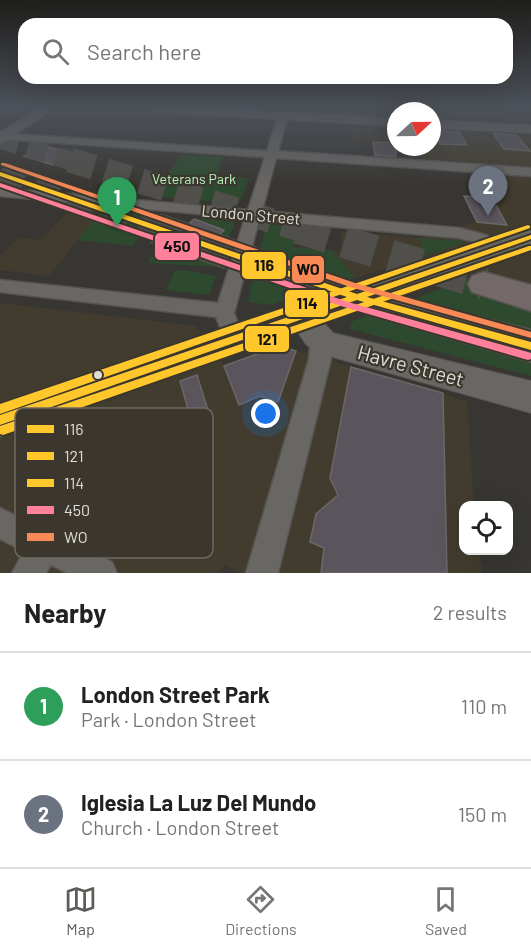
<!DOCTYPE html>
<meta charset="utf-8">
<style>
:root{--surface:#fff;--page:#f6f6f6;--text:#222;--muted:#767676;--line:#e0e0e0;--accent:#5d5c59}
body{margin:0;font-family:Barlow,sans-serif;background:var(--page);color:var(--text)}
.controls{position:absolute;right:18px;bottom:18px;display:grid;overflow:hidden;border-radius:12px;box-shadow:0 6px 24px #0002}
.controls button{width:54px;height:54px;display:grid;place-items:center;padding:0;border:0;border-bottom:2px solid var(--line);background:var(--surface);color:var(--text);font:30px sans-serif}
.compass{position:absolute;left:387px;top:102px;width:54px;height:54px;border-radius:50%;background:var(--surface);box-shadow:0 6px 24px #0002;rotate:68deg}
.you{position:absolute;left:266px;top:414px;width:21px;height:21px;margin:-15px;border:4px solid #fff;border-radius:50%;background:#1a73e8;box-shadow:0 0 0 9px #1a73e833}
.badge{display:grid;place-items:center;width:39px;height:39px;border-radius:50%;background:var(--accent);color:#fff;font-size:20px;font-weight:700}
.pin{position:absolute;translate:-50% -50px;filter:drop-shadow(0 2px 3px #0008)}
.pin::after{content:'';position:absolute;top:32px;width:21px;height:18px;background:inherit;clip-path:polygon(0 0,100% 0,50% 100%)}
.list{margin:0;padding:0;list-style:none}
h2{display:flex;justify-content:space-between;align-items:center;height:78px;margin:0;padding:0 24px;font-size:26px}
h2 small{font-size:20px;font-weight:400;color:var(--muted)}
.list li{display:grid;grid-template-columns:39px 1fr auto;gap:18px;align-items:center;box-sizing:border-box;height:108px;padding:0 24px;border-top:2px solid var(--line)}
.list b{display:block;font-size:22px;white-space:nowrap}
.list p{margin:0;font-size:20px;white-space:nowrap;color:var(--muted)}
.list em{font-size:20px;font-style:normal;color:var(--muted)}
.icon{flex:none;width:33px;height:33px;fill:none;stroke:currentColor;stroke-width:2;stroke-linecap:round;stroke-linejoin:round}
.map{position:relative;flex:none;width:531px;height:573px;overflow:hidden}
.search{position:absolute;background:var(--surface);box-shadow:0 6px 24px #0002;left:18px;right:18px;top:18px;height:66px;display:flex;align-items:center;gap:15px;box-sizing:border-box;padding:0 21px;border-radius:18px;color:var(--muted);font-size:22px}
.sheet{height:294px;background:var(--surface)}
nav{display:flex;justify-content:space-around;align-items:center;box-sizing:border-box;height:84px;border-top:2px solid var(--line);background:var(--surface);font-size:16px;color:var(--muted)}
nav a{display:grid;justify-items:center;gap:3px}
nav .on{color:var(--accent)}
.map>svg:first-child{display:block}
.built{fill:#423c2e}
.green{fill:#2d4a2f}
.building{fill:#5a555c;stroke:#696867;stroke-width:1.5}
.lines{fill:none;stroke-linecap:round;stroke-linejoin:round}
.highway-tunnel-far2{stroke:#514f4b;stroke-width:19;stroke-dasharray:19 10;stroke-linecap:butt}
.highway-tunnel-far1{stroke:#514f4b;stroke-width:25;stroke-dasharray:25 12;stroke-linecap:butt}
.highway-tunnel{stroke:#514f4b;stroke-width:32;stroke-dasharray:32 16;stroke-linecap:butt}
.street-casing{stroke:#565350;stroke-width:3}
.secondary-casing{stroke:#565350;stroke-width:2}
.highway-casing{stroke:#565350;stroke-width:3}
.street{fill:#696764;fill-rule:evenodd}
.secondary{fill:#696764;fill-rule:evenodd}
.highway{fill:#746969;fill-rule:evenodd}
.secondary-bridge-casing{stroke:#565350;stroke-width:27;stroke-linecap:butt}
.secondary-bridge{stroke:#696764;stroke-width:24}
.bus-1-casing{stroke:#3c372e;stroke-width:4}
.bus-2-casing{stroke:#3c372e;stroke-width:4}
.bus-3-casing{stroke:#3c372e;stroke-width:4}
.bus-4-casing{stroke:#3c372e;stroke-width:4}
.bus-5-casing{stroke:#3c372e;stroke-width:4}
.bus-1{fill:#ffc72c;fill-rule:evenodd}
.bus-2{fill:#ffc72c;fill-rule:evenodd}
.bus-3{fill:#ffc72c;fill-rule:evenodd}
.bus-4{fill:#ff8098;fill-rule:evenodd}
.bus-5{fill:#f98a56;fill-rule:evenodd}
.bus-dot{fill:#e0ddd7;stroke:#3c372e;stroke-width:2}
.labels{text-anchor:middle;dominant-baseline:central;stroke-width:4.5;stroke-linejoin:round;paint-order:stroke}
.far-park-label{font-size:14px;fill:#b8f3bb;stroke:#3c372e}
.street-label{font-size:16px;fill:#e0ddd7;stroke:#3c372e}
.near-street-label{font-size:20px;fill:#e0ddd7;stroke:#3c372e}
.key{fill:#3c372e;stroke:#6d6961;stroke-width:1.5}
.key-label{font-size:16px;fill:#e0ddd7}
.line-badge{stroke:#3c372e;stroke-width:2}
.pale-badge-label{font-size:16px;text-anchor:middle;font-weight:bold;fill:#111}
</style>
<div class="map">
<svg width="531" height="573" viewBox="0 0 531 573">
<rect width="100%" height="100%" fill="#383632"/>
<path class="built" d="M 494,108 L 531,108 L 531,291 L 424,256 L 355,278 L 332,250 L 341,251 L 341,231 L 420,238 L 476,222 L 464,196 L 499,198 L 486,176 L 471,162 L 423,159 L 419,147 L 432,147 L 432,129 L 515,134 Z
M 352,124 L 396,127 L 396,143 L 352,140 Z
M 72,207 L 102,210 L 49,276 L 0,270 L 0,256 L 19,238 L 41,240 Z
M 0,303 L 196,326 L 224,366 L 279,346 L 443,393 L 467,402 L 474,505 L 464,506 L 464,550 L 479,551 L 482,573 L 240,573 L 225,565 L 219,573 L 0,573 Z"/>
<path class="green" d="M 181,155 L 223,157 L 217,175 L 249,178 L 239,204 L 136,195 L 150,173 L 167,175 Z
M 102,210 L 154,214 L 133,246 L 77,240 Z
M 196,218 L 235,222 L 219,267 L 148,263 L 156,248 L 192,261 L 224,230 Z
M 266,224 L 296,227 L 294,247 L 332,250 L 355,278 L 271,305 L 248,302 Z
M 420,238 L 462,241 L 463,243 L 424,256 Z
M 184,270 L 216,276 L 209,295 L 166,290 L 175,271 Z
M 484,273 L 531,305 L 531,337 L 404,302 Z
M 377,312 L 531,357 L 531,376 L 350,329 L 351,322 Z"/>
<path class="building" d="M 434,130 L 459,132 L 467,145 L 440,144 Z
M 493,133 L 516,135 L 530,151 L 504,149 Z
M 373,142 L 396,143 L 396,157 L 375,155 Z
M 45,146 L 73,154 L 53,165 L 24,156 Z
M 464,196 L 492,198 L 507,225 L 477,222 Z
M 194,219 L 224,230 L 192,261 L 161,249 Z
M 279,346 L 296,351 L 278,402 L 260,396 L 239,405 L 224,366 Z
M 351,367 L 443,393 L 447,573 L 321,573 L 324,548 L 310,542 L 316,514 L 338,495 L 330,478 Z
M 197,375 L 211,420 L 193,427 L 180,381 Z"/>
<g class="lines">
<path class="highway-tunnel-far2" d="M 0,139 L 75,162"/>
<path class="highway-tunnel-far1" d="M 70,160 L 303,230
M 0,174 L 159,230"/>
<path class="highway-tunnel" d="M 155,228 L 266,267
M 298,228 L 484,284"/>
<defs>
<path id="street" d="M 283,113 L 288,116 L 278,151 L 531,168 L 531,176 L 276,158 L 262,211 L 459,228 L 486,235 L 506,248 L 498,253 L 475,242 L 459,238 L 259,220 L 234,313 L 244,339 L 241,345 L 234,347 L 227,345 L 216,317 L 0,292 L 0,280 L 218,303 L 245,218 L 0,196 L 0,188 L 248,210 L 265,157 L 0,139 L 0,133 L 267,151 L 278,116 Z
M 315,327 L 322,329 C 327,339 330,347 331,359 L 278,573 L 246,573 L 309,359 L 310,347 L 305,335 L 308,329 Z
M 0,508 L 112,562 L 117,573 L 67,573 L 51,565 L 46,573 L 12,573 L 24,551 L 0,539 Z"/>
<path id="secondary" d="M 40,108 L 56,108 L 0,144 L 0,132 Z
M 144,108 L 215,108 L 396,118 L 396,126 L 150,112 Z
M 432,120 L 531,125 L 531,133 L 432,128 Z
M 531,230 L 531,245 L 387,297 L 378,299 L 369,297 L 365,290 L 369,283 Z
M 337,294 L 346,297 L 350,304 L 346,311 L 321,320 L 333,333 L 531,381 L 531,413 L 315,352 L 305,343 L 296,329 L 0,437 L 0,403 Z"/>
<path id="highway" d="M 266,256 L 392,296 L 531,330 L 531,362 L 380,318 L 255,275 L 250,267 L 255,259 Z
M 484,272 L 531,285 L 531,311 L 472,292 L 468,284 L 472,276 Z"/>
</defs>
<use href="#street" class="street-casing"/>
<use href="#secondary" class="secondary-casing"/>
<use href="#highway" class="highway-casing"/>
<use href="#street" class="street"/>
<use href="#secondary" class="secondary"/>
<use href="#highway" class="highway"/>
<defs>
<path id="secondary-bridge" d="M 337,304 L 378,290"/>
</defs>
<use href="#secondary-bridge" class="secondary-bridge-casing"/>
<use href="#secondary-bridge" class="secondary-bridge"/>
<defs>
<path id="bus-1" d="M 0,172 L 357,294 L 531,235 L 531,239 L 367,297 L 531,342 L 531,350 L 357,300 L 0,425 L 0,415 L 347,297 L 0,176 Z"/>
<path id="bus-2" d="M 529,246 L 531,246 L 531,250 L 3,435 L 0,434 L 0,426 L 3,425 Z"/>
<path id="bus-3" d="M 528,225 L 530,226 L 530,228 L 0,414 L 0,404 Z"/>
<path id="bus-4" d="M 0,183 L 348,302 L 528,352 L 531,353 L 531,359 L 528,360 L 344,307 L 0,187 Z"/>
<path id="bus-5" d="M 1,163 L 5,163 L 355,283 L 531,332 L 531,338 L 350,287 L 1,165 Z"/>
</defs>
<use href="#bus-1" class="bus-1-casing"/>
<use href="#bus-2" class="bus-2-casing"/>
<use href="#bus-3" class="bus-3-casing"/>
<use href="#bus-4" class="bus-4-casing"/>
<use href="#bus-5" class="bus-5-casing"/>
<use href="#bus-1" class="bus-1"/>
<use href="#bus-2" class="bus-2"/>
<use href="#bus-3" class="bus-3"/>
<use href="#bus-4" class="bus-4"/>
<use href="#bus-5" class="bus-5"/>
</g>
<linearGradient id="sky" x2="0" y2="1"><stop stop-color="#1f1e1c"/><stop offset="0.57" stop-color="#4d525a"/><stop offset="1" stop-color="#4d525a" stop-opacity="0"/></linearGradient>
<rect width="531" height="188" fill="url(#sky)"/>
<circle class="bus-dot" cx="98" cy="375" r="5"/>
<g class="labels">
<g class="far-park-label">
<text x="194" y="178">Veterans Park</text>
</g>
<g class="street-label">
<text transform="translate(251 214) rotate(5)">London Street</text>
</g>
<g class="near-street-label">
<text transform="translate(411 365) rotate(15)">Havre Street</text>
</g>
</g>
<rect x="15" y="408" width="198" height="150" rx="9" class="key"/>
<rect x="27" y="425" width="27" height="8" fill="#ffc72c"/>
<rect x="27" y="452" width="27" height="8" fill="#ffc72c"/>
<rect x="27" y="479" width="27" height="8" fill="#ffc72c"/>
<rect x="27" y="506" width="27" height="8" fill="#ff8098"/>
<rect x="27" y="533" width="27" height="8" fill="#f98a56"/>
<g class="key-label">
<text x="64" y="435">116</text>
<text x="64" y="462">121</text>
<text x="64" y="489">114</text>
<text x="64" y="516">450</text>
<text x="64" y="543">WO</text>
</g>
<g class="line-badge">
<rect x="154" y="232" width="46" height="29" rx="6" fill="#ff8098"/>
<rect x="241" y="251" width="46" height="29" rx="6" fill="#ffc72c"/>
<rect x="291" y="255" width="34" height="29" rx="6" fill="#f98a56"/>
<rect x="284" y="289" width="45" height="29" rx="6" fill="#ffc72c"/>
<rect x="244" y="325" width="46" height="28" rx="6" fill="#ffc72c"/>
</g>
<g class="pale-badge-label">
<text x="177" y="252">450</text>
<text x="264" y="271">116</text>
<text x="308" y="275">WO</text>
<text x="307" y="309">114</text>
<text x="267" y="345">121</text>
</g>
</svg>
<div class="controls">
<button><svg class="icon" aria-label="locate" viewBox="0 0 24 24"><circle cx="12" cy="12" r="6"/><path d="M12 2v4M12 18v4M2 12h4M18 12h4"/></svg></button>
</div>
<svg class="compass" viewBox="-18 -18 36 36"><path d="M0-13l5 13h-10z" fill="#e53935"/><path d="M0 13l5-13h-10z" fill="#767676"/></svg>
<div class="you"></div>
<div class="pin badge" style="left:117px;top:227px;background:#2e9e5b">1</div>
<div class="pin badge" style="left:488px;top:216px;background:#6b7280">2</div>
<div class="search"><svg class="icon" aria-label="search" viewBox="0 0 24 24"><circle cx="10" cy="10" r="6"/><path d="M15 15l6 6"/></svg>Search here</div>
</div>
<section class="sheet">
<h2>Nearby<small>2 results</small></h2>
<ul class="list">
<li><span class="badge" style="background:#2e9e5b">1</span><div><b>London Street Park</b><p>Park · London Street</p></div><em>110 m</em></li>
<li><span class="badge" style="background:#6b7280">2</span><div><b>Iglesia La Luz Del Mundo</b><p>Church · London Street</p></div><em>150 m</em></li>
</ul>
</section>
<nav>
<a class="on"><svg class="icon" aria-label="map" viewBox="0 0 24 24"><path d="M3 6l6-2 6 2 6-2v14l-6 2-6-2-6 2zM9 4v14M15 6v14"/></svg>Map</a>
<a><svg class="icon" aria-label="directions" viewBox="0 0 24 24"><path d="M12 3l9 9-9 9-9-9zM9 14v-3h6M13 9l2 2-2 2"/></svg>Directions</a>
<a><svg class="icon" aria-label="saved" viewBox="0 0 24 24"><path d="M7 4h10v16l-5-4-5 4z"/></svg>Saved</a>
</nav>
